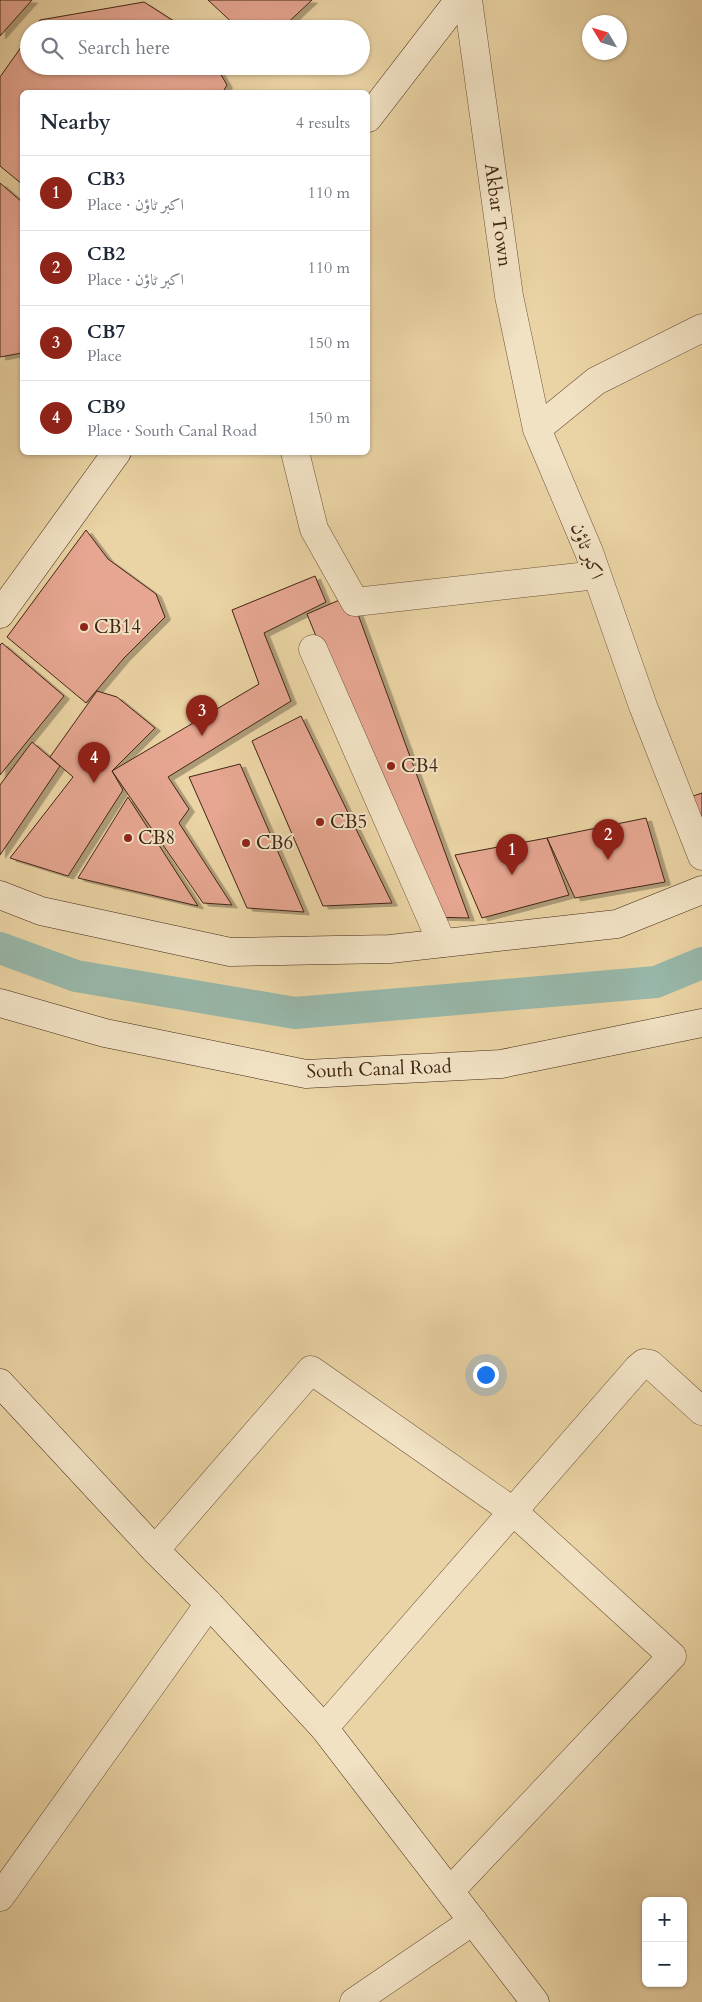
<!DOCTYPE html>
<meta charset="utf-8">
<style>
:root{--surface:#fff;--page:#f6f6f7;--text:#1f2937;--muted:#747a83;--line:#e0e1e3;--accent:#8f2418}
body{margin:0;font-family:Cardo,Amiri,serif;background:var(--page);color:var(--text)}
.controls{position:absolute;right:15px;bottom:15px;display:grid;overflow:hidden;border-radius:8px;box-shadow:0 1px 4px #0004}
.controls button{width:45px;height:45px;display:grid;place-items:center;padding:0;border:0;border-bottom:1px solid var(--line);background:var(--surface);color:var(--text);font:25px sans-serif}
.compass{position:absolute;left:582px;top:15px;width:45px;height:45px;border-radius:50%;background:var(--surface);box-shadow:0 1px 4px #0004;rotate:308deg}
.you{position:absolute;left:485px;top:1374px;width:18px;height:18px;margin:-12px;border:4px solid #fff;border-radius:50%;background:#1a73e8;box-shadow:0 0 0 8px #1a73e833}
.badge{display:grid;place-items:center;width:32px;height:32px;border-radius:50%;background:var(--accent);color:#fff;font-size:16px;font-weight:700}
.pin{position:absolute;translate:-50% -41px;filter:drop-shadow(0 1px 2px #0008)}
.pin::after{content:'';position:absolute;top:26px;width:18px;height:15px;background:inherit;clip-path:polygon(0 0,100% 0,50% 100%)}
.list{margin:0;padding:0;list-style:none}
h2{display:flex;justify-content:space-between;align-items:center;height:65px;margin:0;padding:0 20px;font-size:21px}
h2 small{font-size:16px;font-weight:400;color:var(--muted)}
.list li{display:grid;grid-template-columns:32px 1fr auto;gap:15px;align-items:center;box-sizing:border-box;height:75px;padding:0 20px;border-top:1px solid var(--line)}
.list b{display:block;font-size:19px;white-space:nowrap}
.list p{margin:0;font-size:16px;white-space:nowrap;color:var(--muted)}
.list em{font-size:16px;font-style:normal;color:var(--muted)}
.icon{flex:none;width:28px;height:28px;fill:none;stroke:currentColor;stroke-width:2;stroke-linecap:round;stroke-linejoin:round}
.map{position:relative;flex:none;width:702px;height:2002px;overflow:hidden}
.search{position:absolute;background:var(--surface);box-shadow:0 1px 4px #0004;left:20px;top:20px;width:350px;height:55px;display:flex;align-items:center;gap:12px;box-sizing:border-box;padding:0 18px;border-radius:28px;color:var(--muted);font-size:19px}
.panel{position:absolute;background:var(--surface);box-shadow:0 1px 4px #0004;left:20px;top:90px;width:350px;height:365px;border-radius:8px}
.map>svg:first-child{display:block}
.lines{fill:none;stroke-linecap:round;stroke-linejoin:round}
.canal{stroke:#98b7a9;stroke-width:32}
.building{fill:#e6a691;stroke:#422515;filter:url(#shadow)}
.street-casing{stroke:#6c5039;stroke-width:29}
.secondary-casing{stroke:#422515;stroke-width:29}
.street{stroke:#f1e2c4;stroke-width:28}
.secondary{stroke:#f1e2c4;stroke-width:28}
.poi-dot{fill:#8f2418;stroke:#f1e2c4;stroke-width:2}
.labels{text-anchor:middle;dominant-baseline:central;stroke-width:4;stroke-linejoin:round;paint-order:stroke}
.street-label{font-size:19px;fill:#422515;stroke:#f1e2c4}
.poi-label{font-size:19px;fill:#422515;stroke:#f1e2c4;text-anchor:start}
</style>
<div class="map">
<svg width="702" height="2002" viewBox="0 0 702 2002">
<defs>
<filter id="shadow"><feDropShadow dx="5.5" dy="3" stdDeviation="0" flood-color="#0004"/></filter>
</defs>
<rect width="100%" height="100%" fill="#ead3a4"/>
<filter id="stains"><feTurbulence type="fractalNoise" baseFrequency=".004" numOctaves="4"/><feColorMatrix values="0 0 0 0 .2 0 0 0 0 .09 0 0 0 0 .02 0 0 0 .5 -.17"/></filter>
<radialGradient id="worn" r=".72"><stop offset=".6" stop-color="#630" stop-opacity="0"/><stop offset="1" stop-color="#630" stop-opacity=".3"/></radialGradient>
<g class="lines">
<path class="canal" d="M 0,948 L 76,976 L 295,1013 L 656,982 L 702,963"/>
</g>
<path class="building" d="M 0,0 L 32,0 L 0,36 Z
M 208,0 L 312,0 L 281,29 L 239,29 Z
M 144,2 L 186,29 L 34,29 L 40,20 Z
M 29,36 L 29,66 L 216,66 L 227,85 L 223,92 L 22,92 L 22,184 L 0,166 L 0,77 Z
M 0,183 L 22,202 L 22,353 L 0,357 Z
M 86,530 L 108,559 L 156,594 L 165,617 L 124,658 L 86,703 L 7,637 Z
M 315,576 L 326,602 L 264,633 L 291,701 L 168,777 L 189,809 L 179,823 L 232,905 L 203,903 L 112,771 L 259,684 L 232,610 Z
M 351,595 L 469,918 L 430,917 L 307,614 Z
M 2,643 L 64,696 L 0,775 L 0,645 Z
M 97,691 L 117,697 L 155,728 L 112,771 L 123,790 L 68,876 L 10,858 L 73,777 L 50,757 Z
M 301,716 L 392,903 L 323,906 L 252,741 Z
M 32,742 L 60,766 L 0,855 L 0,785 Z
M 240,764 L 304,912 L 247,908 L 189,777 Z
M 702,793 L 702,856 L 679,801 Z
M 128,797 L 198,906 L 78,878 Z
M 646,818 L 665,882 L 575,898 L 547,838 Z
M 547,838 L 569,895 L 482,918 L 455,855 Z"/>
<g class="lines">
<defs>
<path id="street" d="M 468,0 L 509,296 L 537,429
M 702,328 L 596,381 L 537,429 L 589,552 L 643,706 L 702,856
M 295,452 L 314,529 L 355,602 L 597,575
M 313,649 L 442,943
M 155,1550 L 311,1370 L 514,1512 L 672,1656 L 450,1891
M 324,1728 L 638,1368 L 644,1363 L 650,1364 L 702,1411
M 0,1897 L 209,1604
M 354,2002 L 473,1921"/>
<path id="secondary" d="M 368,118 L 459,0
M 0,614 L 117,452
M 0,895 L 41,911 L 230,952 L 390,949 L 617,924 L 702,890
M 0,1003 L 105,1033 L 306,1074 L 501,1064 L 702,1023
M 0,1383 L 155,1550 L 209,1604 L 324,1728 L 535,2002"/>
</defs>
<use href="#street" class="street-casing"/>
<use href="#secondary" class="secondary-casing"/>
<use href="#street" class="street"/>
<use href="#secondary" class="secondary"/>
</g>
<g class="poi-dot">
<circle cx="84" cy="627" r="5"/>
<circle cx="391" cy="766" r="5"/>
<circle cx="320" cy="822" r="5"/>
<circle cx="128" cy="838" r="5"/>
<circle cx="246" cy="843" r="5"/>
</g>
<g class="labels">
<g class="street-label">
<text transform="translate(498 215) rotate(82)">Akbar Town</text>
<text transform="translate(587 551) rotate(69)">اکبر ٹاؤن</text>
<text transform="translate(379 1069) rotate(-2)">South Canal Road</text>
</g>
<g class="poi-label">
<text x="94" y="627">CB14</text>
<text x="401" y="766">CB4</text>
<text x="330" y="822">CB5</text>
<text x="138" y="838">CB8</text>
<text x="256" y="843">CB6</text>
</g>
</g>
<rect width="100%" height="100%" filter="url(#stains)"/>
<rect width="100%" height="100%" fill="url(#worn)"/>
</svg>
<div class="controls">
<button>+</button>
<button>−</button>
</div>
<svg class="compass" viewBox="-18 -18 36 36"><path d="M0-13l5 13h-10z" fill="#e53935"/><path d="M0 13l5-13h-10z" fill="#747a83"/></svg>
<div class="you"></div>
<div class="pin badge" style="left:512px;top:875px">1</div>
<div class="pin badge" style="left:608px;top:860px">2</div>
<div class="pin badge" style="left:202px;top:736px">3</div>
<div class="pin badge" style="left:94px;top:783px">4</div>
<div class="search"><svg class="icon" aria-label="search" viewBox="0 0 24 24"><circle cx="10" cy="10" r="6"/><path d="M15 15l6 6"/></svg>Search here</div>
<section class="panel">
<h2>Nearby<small>4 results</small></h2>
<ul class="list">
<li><span class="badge">1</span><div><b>CB3</b><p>Place · اکبر ٹاؤن</p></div><em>110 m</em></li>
<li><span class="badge">2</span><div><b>CB2</b><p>Place · اکبر ٹاؤن</p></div><em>110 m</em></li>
<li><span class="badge">3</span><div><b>CB7</b><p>Place</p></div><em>150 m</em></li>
<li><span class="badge">4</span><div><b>CB9</b><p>Place · South Canal Road</p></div><em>150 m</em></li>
</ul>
</section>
</div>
